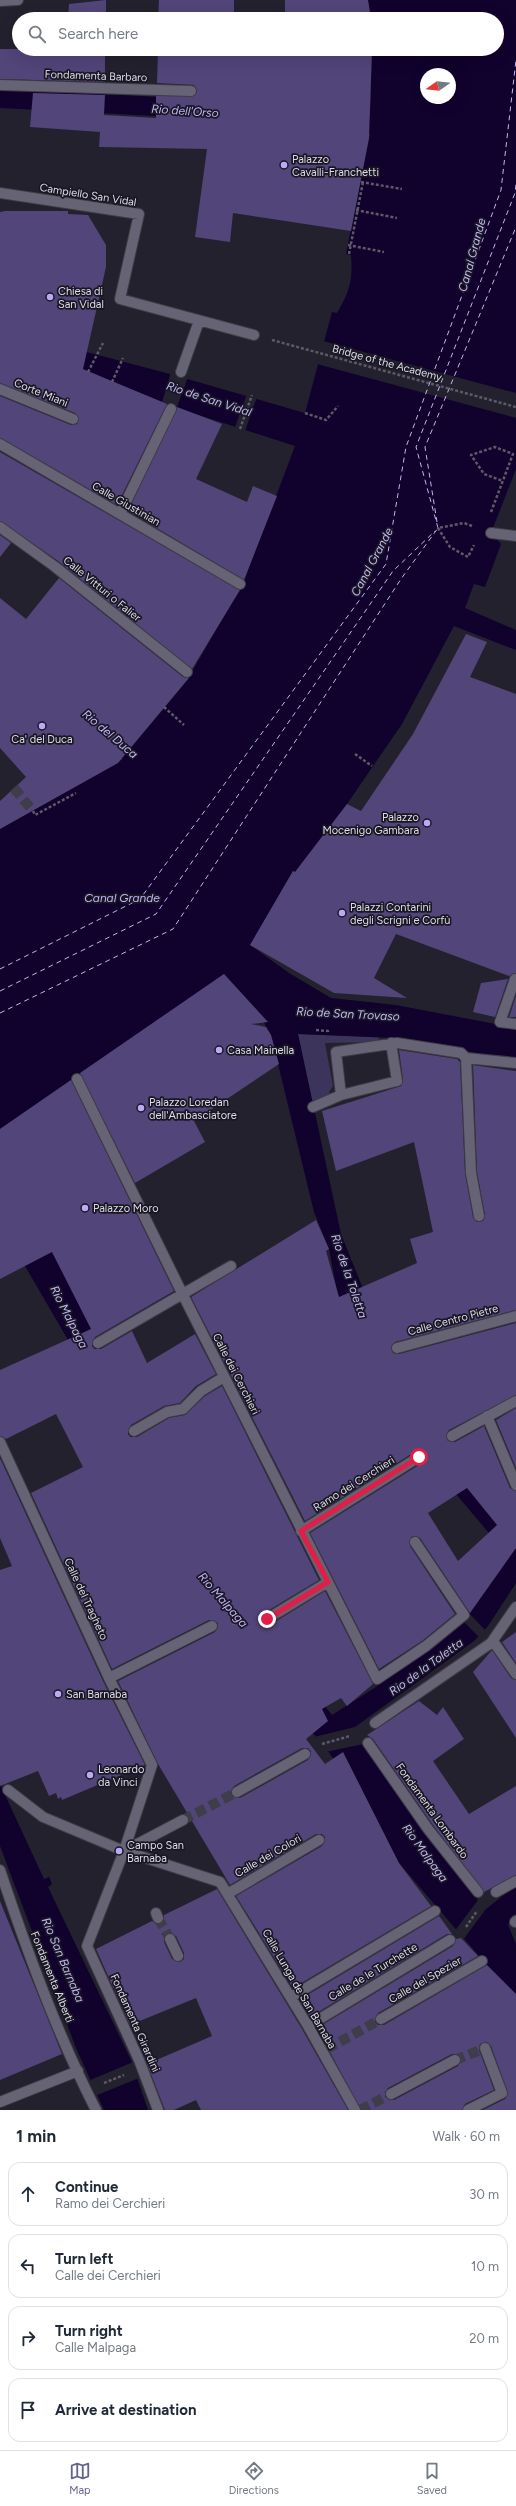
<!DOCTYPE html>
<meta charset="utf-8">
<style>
:root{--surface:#fff;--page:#f6f6f7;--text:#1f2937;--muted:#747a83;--line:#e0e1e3;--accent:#65638d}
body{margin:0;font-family:Figtree,sans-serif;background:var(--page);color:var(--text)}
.compass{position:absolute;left:420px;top:68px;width:36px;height:36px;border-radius:50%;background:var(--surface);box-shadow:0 4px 16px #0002;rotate:256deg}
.stop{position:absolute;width:12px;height:12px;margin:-9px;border:3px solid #e11d48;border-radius:50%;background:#fff}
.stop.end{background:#e11d48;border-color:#fff;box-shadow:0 1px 4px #0008}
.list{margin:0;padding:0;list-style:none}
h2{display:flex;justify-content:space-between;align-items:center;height:52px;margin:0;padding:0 16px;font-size:17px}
h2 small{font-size:13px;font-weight:400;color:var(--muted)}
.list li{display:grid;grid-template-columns:26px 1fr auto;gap:12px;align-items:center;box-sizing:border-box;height:64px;margin:0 8px 8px;padding:0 8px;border:1px solid var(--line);border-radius:12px}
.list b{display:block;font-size:15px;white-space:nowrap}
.list p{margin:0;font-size:13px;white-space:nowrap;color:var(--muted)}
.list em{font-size:13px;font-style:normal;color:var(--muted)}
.icon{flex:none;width:22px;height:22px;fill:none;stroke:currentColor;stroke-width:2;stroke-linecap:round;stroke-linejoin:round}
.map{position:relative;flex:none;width:516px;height:2110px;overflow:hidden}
.search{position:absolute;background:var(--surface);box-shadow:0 4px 16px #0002;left:12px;right:12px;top:12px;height:44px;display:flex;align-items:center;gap:10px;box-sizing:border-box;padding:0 14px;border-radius:22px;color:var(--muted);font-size:15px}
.sheet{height:340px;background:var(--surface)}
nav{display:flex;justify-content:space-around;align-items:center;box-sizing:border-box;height:56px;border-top:1px solid var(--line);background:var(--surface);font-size:11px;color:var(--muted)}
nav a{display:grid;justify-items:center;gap:2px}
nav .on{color:var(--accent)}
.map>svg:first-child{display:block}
.green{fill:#3c345a}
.water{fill:#11012d;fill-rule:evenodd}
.pier{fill:#23212e}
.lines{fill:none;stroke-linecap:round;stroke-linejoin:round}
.ferry{stroke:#c1b5f6;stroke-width:1;stroke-dasharray:5 4;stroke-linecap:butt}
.building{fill:#514579;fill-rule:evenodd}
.minor-tunnel{stroke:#3f3d4a;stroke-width:10;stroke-dasharray:10 5;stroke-linecap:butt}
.minor-casing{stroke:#3f3c48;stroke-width:12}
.path{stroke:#5c5a66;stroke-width:2.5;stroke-dasharray:3 2;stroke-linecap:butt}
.minor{stroke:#666374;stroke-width:10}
.route{stroke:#e11d48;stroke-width:5}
.poi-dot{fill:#baaaf7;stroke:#1a1724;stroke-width:1.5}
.labels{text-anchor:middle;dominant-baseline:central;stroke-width:3.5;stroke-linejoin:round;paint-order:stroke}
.street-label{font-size:11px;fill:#dedce6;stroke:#1a1724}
.poi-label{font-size:11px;fill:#dedce6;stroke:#1a1724;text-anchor:start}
.water-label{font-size:12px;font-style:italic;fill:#c1b5f6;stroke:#1a1724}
</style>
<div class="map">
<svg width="516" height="2110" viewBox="0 0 516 2110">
<rect width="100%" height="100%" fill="#23212e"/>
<path class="green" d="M 298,1034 L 379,1037 L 377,1042 L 325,1043 L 333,1086 L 329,1092 L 330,1097 L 311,1103 Z"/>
<path class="water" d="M 368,0 L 516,0 L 516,469 L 491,533 L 501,544 L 485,587 L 474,584 L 465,608 L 516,630 L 516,650 L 454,626 L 402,724 L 347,804 L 295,872 L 293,871 L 250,945 L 289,973 L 331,998 L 396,1005 L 516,1028 L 516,1060 L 393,1038 L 298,1034 L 341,1234 L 386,1346 L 466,1487 L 516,1504 L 516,1583 L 488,1626 L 474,1641 L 355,1727 L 486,1908 L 516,1886 L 516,1914 L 512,1916 L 508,1925 L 516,1944 L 516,2012 L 485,1963 L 399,1863 L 377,1823 L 328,1751 L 306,1725 L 68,1340 L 25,1266 L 0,1137 L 51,1250 L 97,1340 L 136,1437 L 196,1545 L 227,1587 L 332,1715 L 376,1687 L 463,1621 L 509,1557 L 440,1475 L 349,1327 L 337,1291 L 329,1249 L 314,1212 L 271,1035 L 256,1009 L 224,974 L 0,1129 L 0,829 L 123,759 L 0,656 L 135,742 L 189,677 L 244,581 L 295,446 L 183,410 L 64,363 L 41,340 L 170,374 L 305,413 L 332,312 L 337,313 C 350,291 353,280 351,255 L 346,254 L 370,134 L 215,119 L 0,108 L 0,89 L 200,99 L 370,116 L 372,49 L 497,49 L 497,19 L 371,19 ZM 426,74 L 450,74 L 450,98 L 426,98 Z
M 0,1784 L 44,1879 L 49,1877 L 52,1884 L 48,1887 L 131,2060 L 148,2110 L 104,2110 L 76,2048 L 0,1846 Z"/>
<path class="pier" d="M 323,341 L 516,393 L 516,418 L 317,364 Z
M 171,372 L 188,377 L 177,407 L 162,402 Z
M 247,394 L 257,397 L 245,431 L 235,427 Z
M 469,1613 L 486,1631 L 480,1638 L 462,1620 Z
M 370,1717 L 357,1727 L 368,1743 L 326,1752 L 314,1737 L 355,1727 Z
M 476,1892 L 486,1906 L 498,1896 L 500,1898 L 486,1909 L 463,1940 L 454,1932 L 478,1900 L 473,1894 Z
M 133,2062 L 139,2078 L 95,2096 L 88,2081 Z"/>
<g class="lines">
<path class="ferry" d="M 437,522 L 425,447 L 516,227
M 438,528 L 416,447 L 515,193 L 516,184
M 0,969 L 140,899 L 386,564 L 406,447 L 501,190 L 516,60
M 0,991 L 156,914 L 393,571 L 435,531
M 0,1013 L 173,929 L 401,579 L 438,528"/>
</g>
<path class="building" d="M 106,0 L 106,19 L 68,19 L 69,4 Z
M 159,0 L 234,0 L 234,12 L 285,15 L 285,0 L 368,0 L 371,19 L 158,19 Z
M 0,49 L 105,49 L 105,82 L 0,79 Z
M 158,49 L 372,49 L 369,138 L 351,231 L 233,213 L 230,242 L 195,237 L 207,149 L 99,147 L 100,132 L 30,127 L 33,93 L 105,95 L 104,115 L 156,118 L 156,96 L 194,96 L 197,91 L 194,85 L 157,83 Z
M 5,211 L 68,211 L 68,214 L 88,215 L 106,245 L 106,267 L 83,369 L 167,404 L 117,505 L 0,438 L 0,396 L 71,425 L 77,424 L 79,419 L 75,413 L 0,383 L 0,212 Z
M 177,407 L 222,424 L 196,479 L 247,502 L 253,486 L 277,496 L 244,580 L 128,511 Z
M 0,452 L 240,590 L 192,669 L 58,561 L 0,521 Z
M 0,535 L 11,543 L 0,557 Z
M 59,578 L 183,677 L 189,678 L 118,763 L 0,829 L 0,801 L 26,777 L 0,748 L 0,598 L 26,619 Z
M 466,634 L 487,642 L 470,677 L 516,694 L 516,973 L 509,976 L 396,934 L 374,978 L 407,998 L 334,993 L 250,945 L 293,871 L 295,872 L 347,804 L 361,811 L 413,734 Z
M 224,974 L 268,1022 L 251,1024 L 266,1027 L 271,1035 L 279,1064 L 194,1121 L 205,1142 L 135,1183 L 80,1073 Z
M 508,979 L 495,1017 L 473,1012 L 481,983 Z
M 516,996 L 516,1017 L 509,1017 Z
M 399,1050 L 457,1059 L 460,1062 L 465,1173 L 473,1217 L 477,1222 L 483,1221 L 485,1215 L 477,1172 L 473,1065 L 516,1071 L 516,1310 L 395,1342 L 391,1347 L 393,1353 L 399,1354 L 516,1323 L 516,1395 L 449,1430 L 446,1436 L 448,1441 L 455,1442 L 484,1426 L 510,1488 L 516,1491 L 516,1548 L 470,1613 L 420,1538 L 415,1536 L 411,1537 L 410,1546 L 455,1614 L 422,1641 L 379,1669 L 310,1533 L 422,1463 L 425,1454 L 422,1451 L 416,1451 L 305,1521 L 191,1297 L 316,1220 L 329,1249 L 326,1251 L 339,1297 L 417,1263 L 410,1239 L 433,1232 L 414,1142 L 336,1171 L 322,1111 L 401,1086 L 403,1080 ZM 467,1488 L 497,1525 L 458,1561 L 428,1513 Z
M 71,1080 L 174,1291 L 95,1337 L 92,1346 L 95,1349 L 101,1349 L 132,1331 L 147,1363 L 195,1334 L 216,1374 L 196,1386 L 180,1403 L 164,1406 L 131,1425 L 128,1434 L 131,1437 L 137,1437 L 169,1418 L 185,1415 L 205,1396 L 222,1386 L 319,1580 L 264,1613 L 261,1622 L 264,1625 L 270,1625 L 325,1591 L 373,1684 L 347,1706 L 341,1698 L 322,1709 L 328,1721 L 306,1739 L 325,1764 L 343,1752 L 399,1863 L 431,1906 L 293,1988 L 236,1896 L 322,1846 L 325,1837 L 322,1834 L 316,1834 L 230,1885 L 158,1764 L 118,1681 L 215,1632 L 218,1627 L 218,1623 L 209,1620 L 112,1669 L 31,1493 L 83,1467 L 56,1414 L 6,1439 L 0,1436 L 0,1370 L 91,1329 L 52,1252 L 0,1279 L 0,1129 ZM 302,1748 L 308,1748 L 311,1751 L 308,1760 L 240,1798 L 232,1795 L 231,1792 L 234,1786 Z
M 516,1408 L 516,1468 L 496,1420 Z
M 0,1458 L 103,1681 L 145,1765 L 62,1800 L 61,1797 L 58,1799 L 56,1793 L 49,1796 L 38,1771 L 0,1786 L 0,1570 L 12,1566 L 0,1538 Z
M 516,1632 L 516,1663 L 502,1642 Z
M 492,1650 L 511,1678 L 516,1680 L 516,1738 L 473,1672 Z
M 419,1701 L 437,1715 L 443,1707 L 464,1739 L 433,1761 L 469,1814 L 516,1786 L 516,1875 L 484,1892 L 433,1825 L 373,1739 L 367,1735 Z
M 217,1889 L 302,2029 L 348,2110 L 201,2110 L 196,2100 L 174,2110 L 165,2110 L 147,2064 L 212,2036 L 196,1998 L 130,2025 L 96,1949 L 152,1921 L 157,1924 L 161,1924 L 164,1919 L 164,1915 ZM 168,1933 L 176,1936 L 184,1953 L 184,1959 L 180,1962 L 172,1959 L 164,1942 L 164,1936 Z
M 0,1901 L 62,2054 L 0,2080 Z
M 439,1916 L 452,1934 L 447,1934 L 310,2017 L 299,2000 Z
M 461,1938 L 478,1956 L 378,2013 L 375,2022 L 378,2025 L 384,2025 L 487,1965 L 516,1994 L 516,2110 L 483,2110 L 505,2099 L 508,2093 L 491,2046 L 486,2042 L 480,2044 L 479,2050 L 494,2090 L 465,2104 L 462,2110 L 361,2110 L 317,2028 L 453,1946 L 456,1939 ZM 452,2054 L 458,2054 L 461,2057 L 458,2066 L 394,2100 L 385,2097 L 385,2093 L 388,2088 Z"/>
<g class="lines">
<path class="minor-tunnel" d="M 14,788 L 33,811
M 183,1820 L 237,1792
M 158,1918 L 170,1939
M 327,2049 L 381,2019
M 455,2060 L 488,2047
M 360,2110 L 391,2094"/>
<defs>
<path id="minor" d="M 0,1 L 18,0
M 0,85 L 191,91
M 0,193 L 139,214 L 120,299 L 254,335
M 181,372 L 199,321
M 0,389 L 73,419
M 0,444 L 240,584
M 120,514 L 171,409
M 0,527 L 54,566 L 187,672
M 491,533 L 516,536
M 515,979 L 500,1022 L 516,1024
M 466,1058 L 471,1173 L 479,1216
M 77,1079 L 182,1293 L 377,1679 L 426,1646 L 464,1615 L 415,1542
M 341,1095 L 397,1081 L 391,1043
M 313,1107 L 341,1095 L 336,1052 L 397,1043 L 461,1053 L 466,1058 L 516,1063
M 98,1343 L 231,1266
M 397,1348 L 516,1316
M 487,1416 L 516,1485
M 134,1431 L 167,1412 L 183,1409 L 201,1391 L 224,1377
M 452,1436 L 516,1401
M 0,1442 L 109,1678 L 152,1765 L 124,1851 L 87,1946 L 139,2060 L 158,2110
M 301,1531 L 419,1457
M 267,1619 L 328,1582
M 493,1641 L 516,1674
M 109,1678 L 212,1626
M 375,1723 L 491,1643 L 516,1607
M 368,1743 L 428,1829 L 478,1892
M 8,1790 L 43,1817 L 124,1851 L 220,1882 L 308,2026 L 355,2110
M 237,1792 L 305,1754
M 124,1851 L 183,1820
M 0,1870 C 27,1951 57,2034 96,2110
M 496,1892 L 516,1881
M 229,1893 L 319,1840
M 156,1913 L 158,1918
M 515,1922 L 516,1921
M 170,1939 L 178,1956
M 291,1997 L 435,1911
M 381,2019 L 482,1961
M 308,2026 L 450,1940
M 391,2094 L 455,2060
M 0,2102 L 78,2071
M 468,2110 L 502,2093 L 485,2048"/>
</defs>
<use href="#minor" class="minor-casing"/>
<path class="path" d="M 361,182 L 402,189
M 356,210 L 397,218
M 348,245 L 384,252
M 349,254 L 363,182
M 272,340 L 516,407
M 88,372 L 103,343
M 112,382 L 123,358
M 305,413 L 326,420 L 338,406
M 240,429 L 252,395
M 491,512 L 513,454 L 495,447 L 471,455 L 484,474 L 503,481
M 472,526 L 464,523 L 438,528 L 450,547 L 468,557 L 474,545
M 164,707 L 184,725
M 355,754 L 372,766
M 33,811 L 35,815 L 76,793
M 316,1030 L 328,1031 L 328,1034
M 232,1624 L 247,1625
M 322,1744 L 350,1736
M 466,1927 L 477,1911
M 104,2083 L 124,2075"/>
<use href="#minor" class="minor"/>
</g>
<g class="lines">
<path class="route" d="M 267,1619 L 328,1582 L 301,1531 L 419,1457"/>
</g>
<g class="poi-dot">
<circle cx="284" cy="165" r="4"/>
<circle cx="50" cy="297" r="4"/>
<circle cx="42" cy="726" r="4"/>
<circle cx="427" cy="823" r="4"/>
<circle cx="342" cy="913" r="4"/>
<circle cx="219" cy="1050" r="4"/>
<circle cx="141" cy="1108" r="4"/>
<circle cx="85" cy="1208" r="4"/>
<circle cx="58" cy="1694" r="4"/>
<circle cx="90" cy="1775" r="4"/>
<circle cx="119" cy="1851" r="4"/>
</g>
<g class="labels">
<g class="street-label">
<text transform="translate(96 76) rotate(2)">Fondamenta Barbaro</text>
<text transform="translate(88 195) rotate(9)">Campiello San Vidal</text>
<text transform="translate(387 363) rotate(15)">Bridge of the Academy</text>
<text transform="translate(41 393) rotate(22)">Corte Miani</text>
<text transform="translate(126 504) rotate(30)">Calle Giustinian</text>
<text transform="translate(102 589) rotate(39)">Calle Vitturi o Falier</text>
<text transform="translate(453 1320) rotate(-15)">Calle Centro Pietre</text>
<text transform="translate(236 1374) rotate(63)">Calle dei Cerchieri</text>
<text transform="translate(354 1484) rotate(-32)">Ramo dei Cerchieri</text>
<text transform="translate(86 1599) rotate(65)">Calle del Tragheto</text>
<text transform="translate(432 1811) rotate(54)">Fondamenta Lombardo</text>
<text transform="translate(268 1856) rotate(-30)">Calle dei Colori</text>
<text transform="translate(373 1972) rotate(-31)">Calle de le Turchette</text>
<text transform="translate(52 1977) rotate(68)">Fondamenta Alberti</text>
<text transform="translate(425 1980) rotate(-30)">Calle del Spezier</text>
<text transform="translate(299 1989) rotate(60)">Calle Lunga de San Barnaba</text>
<text transform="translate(135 2023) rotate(66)">Fondamenta Girardini</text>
</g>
<g class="poi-label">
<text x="292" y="159">Palazzo<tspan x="292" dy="13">Cavalli-Franchetti</tspan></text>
<text x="58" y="291">Chiesa di<tspan x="58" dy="13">San Vidal</tspan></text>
<text x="42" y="739" text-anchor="middle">Ca' del Duca</text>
<text x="419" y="817" text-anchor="end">Palazzo<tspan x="419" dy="13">Mocenigo Gambara</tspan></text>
<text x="350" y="907">Palazzi Contarini<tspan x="350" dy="13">degli Scrigni e Corfù</tspan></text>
<text x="227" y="1050">Casa Mainella</text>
<text x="149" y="1102">Palazzo Loredan<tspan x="149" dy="13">dell'Ambasciatore</tspan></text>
<text x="93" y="1208">Palazzo Moro</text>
<text x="66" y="1694">San Barnaba</text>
<text x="98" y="1769">Leonardo<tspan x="98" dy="13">da Vinci</tspan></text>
<text x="127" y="1845">Campo San<tspan x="127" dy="13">Barnaba</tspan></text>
</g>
<g class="water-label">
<text transform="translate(185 111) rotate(4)">Rio dell'Orso</text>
<text transform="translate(472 255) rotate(-75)">Canal Grande</text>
<text transform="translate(209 399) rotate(18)">Rio de San Vidal</text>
<text transform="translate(372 562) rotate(-62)">Canal Grande</text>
<text transform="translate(110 734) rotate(40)">Rio del Duca</text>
<text x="122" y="898">Canal Grande</text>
<text transform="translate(348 1014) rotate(3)">Rio de San Trovaso</text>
<text transform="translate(349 1276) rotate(71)">Rio de la Toletta</text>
<text transform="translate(69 1317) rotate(63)">Rio Malpaga</text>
<text transform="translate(223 1600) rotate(49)">Rio Malpaga</text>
<text transform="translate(426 1667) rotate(-36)">Rio de la Toletta</text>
<text transform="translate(425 1853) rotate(54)">Rio Malpaga</text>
<text transform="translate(63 1960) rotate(67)">Rio San Barnaba</text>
</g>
</g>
</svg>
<svg class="compass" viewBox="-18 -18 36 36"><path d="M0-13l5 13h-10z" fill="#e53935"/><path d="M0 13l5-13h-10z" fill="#747a83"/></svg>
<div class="stop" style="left:419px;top:1457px"></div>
<div class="stop end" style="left:267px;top:1619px"></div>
<div class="search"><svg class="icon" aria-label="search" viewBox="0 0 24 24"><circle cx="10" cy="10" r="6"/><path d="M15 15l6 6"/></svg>Search here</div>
</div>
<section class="sheet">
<h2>1 min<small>Walk · 60 m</small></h2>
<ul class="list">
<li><svg class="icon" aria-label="ahead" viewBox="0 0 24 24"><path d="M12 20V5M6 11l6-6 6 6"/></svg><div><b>Continue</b><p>Ramo dei Cerchieri</p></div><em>30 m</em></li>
<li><svg class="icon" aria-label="left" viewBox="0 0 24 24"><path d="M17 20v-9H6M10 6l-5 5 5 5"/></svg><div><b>Turn left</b><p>Calle dei Cerchieri</p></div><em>10 m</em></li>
<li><svg class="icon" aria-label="right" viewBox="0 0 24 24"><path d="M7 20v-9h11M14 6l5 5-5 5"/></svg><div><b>Turn right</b><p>Calle Malpaga</p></div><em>20 m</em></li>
<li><svg class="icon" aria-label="arrive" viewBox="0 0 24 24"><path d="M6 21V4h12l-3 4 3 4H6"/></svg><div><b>Arrive at destination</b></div></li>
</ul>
</section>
<nav>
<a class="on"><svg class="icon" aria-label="map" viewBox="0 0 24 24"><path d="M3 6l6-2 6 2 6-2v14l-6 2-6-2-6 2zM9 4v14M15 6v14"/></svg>Map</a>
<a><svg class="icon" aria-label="directions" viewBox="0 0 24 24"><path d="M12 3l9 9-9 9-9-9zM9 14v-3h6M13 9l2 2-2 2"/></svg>Directions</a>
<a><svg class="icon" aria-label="saved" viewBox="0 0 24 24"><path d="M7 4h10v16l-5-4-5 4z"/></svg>Saved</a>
</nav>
